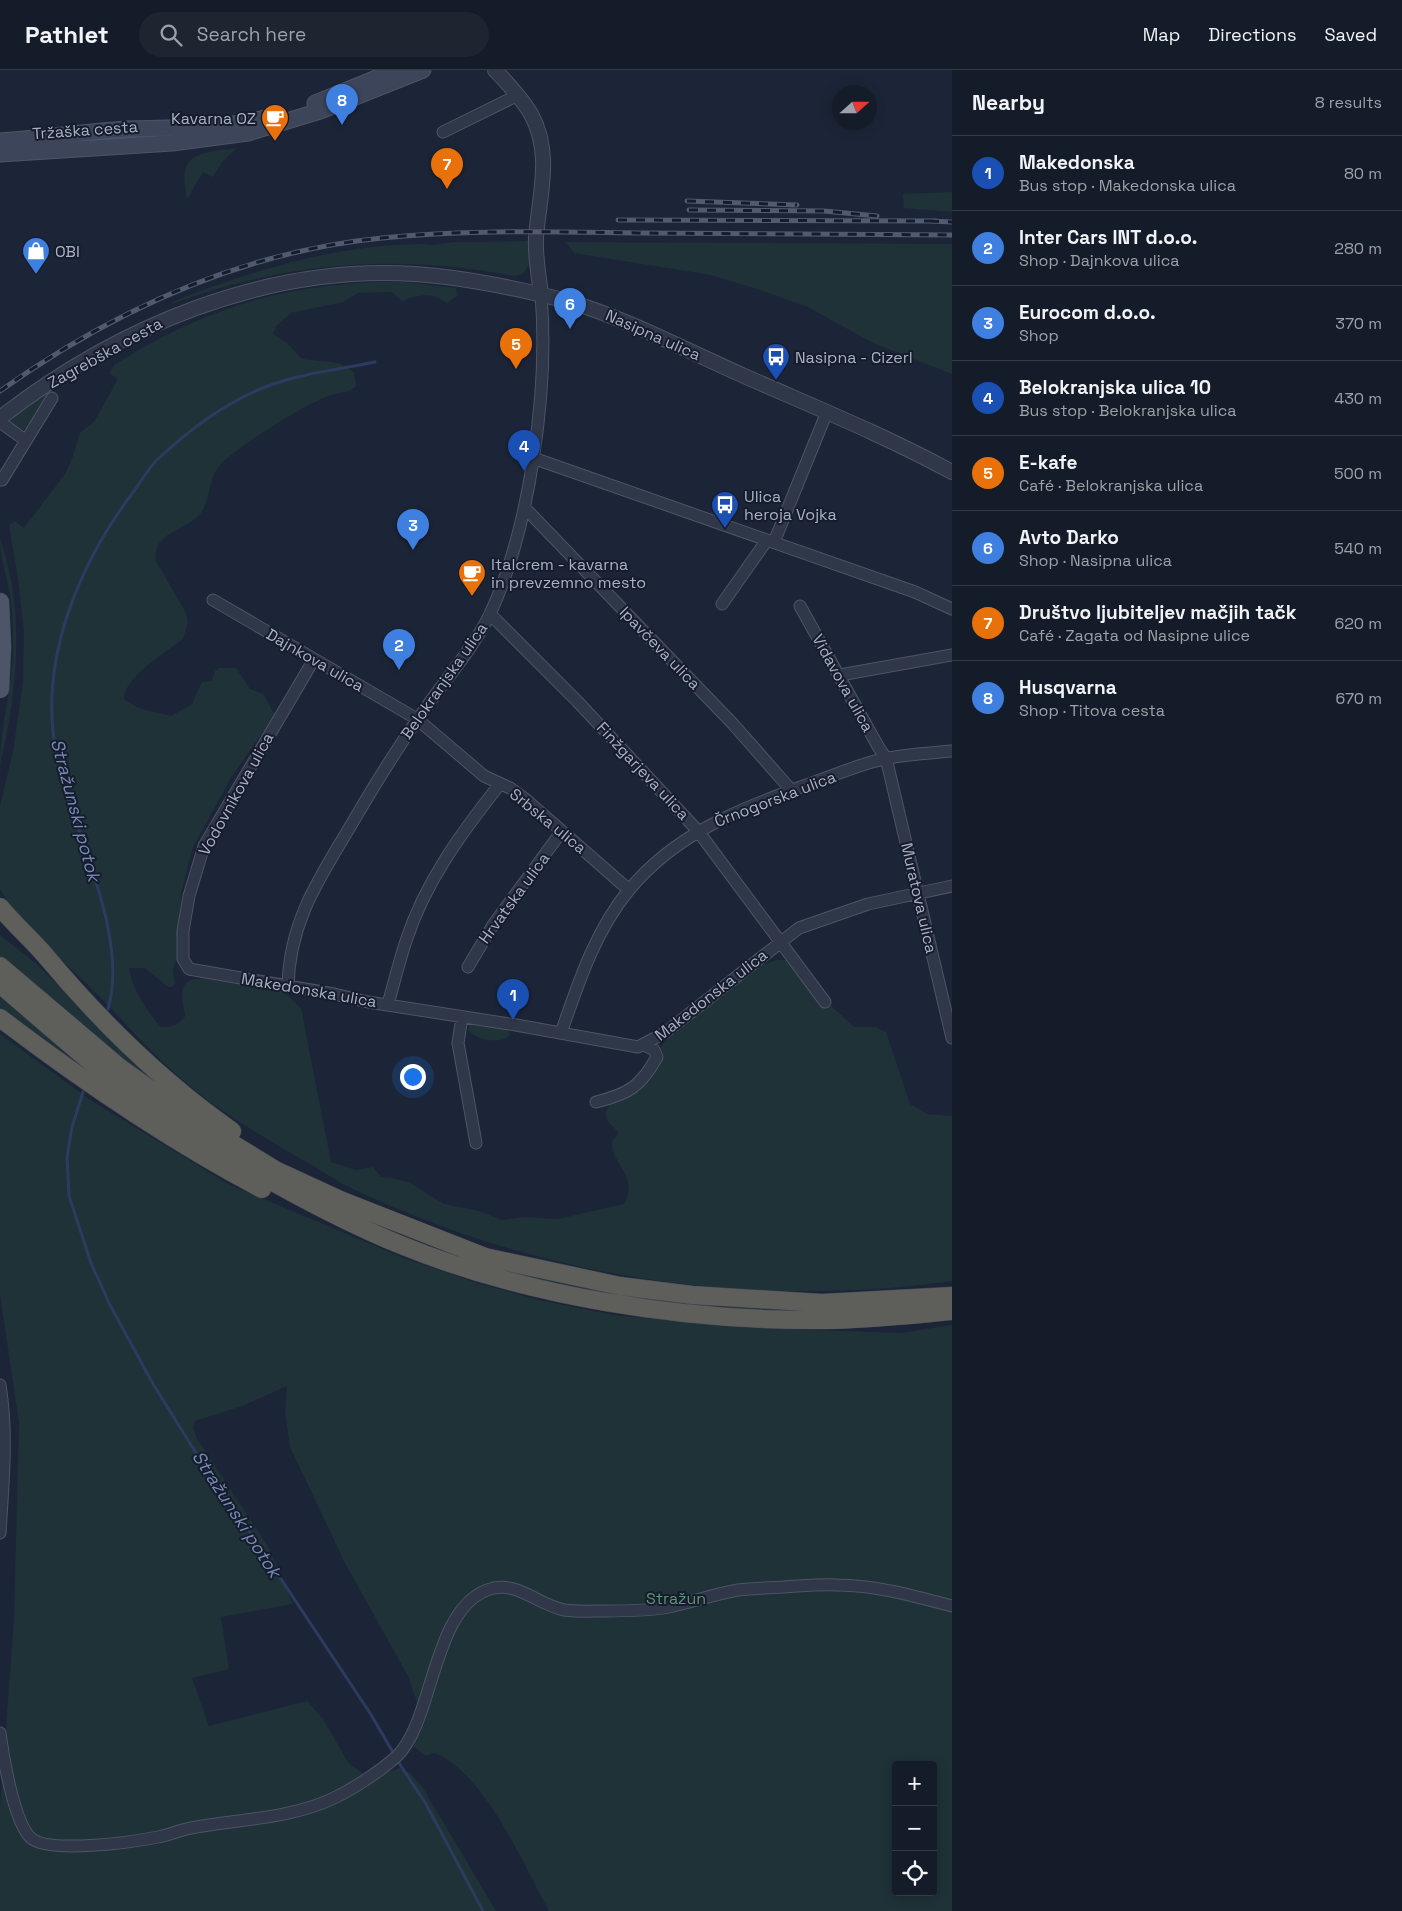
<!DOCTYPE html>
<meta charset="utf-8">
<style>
:root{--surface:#151c29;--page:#1e2531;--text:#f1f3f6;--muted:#9da1a8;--line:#343a46;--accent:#db2777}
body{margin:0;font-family:"Space Grotesk",sans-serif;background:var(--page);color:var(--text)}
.controls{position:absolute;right:15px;bottom:15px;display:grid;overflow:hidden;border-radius:5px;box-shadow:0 2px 12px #0003}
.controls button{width:45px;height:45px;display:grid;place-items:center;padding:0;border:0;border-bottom:1px solid var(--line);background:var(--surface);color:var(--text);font:25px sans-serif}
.compass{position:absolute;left:832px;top:15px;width:45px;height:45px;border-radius:50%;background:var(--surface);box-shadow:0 2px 12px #0003;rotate:69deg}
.you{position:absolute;left:412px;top:1006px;width:18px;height:18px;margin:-12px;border:4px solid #fff;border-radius:50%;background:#1a73e8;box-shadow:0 0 0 8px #1a73e833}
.badge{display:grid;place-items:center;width:32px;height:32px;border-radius:50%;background:var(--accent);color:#fff;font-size:16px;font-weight:700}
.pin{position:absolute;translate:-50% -41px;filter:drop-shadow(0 1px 2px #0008)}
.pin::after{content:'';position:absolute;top:26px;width:18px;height:15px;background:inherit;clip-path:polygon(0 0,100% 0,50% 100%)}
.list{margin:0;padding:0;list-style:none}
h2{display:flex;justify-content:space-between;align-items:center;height:65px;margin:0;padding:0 20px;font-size:21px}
h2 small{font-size:16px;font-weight:400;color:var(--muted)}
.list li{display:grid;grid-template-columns:32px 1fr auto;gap:15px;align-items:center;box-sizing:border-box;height:75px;padding:0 20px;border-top:1px solid var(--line)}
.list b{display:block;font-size:19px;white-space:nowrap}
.list p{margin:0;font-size:16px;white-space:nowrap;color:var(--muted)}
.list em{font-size:16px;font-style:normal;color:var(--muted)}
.icon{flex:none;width:28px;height:28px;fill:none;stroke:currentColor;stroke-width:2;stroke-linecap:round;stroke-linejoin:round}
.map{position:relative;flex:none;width:952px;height:1841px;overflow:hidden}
header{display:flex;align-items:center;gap:30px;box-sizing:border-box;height:70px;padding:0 25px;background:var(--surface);border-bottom:1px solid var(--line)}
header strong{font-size:24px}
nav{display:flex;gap:28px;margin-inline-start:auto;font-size:18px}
.search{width:350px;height:45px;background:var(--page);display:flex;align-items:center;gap:12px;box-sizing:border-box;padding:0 18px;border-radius:28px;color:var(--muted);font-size:19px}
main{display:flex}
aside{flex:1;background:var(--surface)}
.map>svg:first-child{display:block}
.green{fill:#1e3238;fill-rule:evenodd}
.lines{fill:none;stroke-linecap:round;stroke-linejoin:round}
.stream{stroke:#2c3b5f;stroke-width:3}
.minor-casing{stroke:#4d5466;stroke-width:13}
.tertiary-casing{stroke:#4d5466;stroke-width:16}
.secondary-casing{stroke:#4d5466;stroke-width:17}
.primary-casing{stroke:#394051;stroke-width:19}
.trunk-casing{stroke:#3b4152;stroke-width:19}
.minor{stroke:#303748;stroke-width:11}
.tertiary{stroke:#303748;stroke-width:14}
.secondary{stroke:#3d455b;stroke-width:15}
.primary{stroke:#4d5668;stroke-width:18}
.trunk{stroke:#5e5e5a;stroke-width:18}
.rail-casing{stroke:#515a6f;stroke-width:5}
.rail{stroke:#161c2c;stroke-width:3;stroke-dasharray:9;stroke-linecap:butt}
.labels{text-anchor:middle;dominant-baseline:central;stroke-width:4;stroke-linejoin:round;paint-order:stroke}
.poi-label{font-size:16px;fill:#a9b1c5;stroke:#161c2c;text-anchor:start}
.street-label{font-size:16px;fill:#a9b1c5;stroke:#161c2c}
.park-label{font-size:16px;fill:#5f9773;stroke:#161c2c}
.water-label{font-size:18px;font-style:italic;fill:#768ab6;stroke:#161c2c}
</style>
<header>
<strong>Pathlet</strong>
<div class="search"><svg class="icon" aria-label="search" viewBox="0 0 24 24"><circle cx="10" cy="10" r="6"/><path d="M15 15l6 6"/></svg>Search here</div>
<nav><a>Map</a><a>Directions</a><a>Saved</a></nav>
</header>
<main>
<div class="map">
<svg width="952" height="1841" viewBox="0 0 952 1841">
<rect width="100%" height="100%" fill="#1c2537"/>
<path class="green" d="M 237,78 L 222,92 L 213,107 L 203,102 L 187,129 C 186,120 182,106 186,97 C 192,80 222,81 237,78 Z
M 952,122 L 952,142 L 904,138 L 903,124 Z
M 528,171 L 530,193 L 523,204 L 515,206 C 395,183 286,192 172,234 L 172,232 C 253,200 338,174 425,174 C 435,177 446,172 456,172 C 480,172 503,172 528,171 Z
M 566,172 L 952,174 L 952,304 L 873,273 L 808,237 L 760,220 L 711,205 L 574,183 Z
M 375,212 L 404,212 L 456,218 L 457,226 L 447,233 C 432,222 419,224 402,231 L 392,222 L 358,223 L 343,232 L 291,243 L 276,256 L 273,264 L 287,273 L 302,289 L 339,293 L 354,302 L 356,316 C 348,324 337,322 328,326 C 296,340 253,367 226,389 C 203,408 215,432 196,448 C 180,462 152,464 156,491 L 186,543 L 188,552 L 183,569 C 166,582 124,607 124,629 L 138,638 L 171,646 L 192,634 L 202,612 L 212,611 L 215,601 L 219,598 L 236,598 L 250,619 L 263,624 L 275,645 L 232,706 L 193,777 L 181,823 L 177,888 L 173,899 L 175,914 L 172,917 L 168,917 L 145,898 L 129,898 C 131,916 148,944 161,957 C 172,957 180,955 185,946 C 184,935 178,922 186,913 C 198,901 264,915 280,921 C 288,924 294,932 301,938 L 331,1092 L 356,1100 L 373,1097 L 381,1107 L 392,1108 L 410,1113 L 444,1134 L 479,1141 L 502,1150 L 525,1147 L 558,1149 L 624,1134 C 639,1109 614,1095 612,1076 C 611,1069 617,1068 618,1062 C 611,1054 603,1051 607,1039 L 667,970 L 759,896 L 777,890 L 788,890 L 808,914 L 854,957 L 875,957 L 886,962 L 910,1034 L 927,1044 L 952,1046 L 952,1211 C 749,1240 538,1207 353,1119 C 335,1111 319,1098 301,1089 C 266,1068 228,1047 196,1021 C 160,993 131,959 99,926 C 66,892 24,861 0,819 L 0,736 L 13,682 L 23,612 L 24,562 L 18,508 L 9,456 L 15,451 L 24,458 L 65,404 L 73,386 L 80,363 L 94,352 L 118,309 L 109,303 L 114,295 C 200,241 273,217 375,212 Z
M 44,324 L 47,324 L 25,359 L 18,360 L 11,354 L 10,349 Z
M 0,469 C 26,543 17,621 0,695 C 0,655 14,615 13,574 C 13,558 13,541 10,525 C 7,506 0,488 0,469 Z
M 0,865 L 35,893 L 193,1042 L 130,999 L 0,889 Z
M 0,922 L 135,1036 L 7,946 L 0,939 Z
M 474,952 L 508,958 L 510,965 C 501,975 475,970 468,960 L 470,954 Z
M 0,964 L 92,1031 L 230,1115 L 404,1188 L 477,1213 L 543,1231 L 614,1245 L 693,1253 L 755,1258 L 900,1263 L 952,1255 L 952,1841 L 549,1841 C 524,1796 484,1701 434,1683 L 426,1686 L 412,1675 L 418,1635 L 408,1606 L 346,1495 L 290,1377 L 285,1341 L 287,1316 L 242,1336 L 195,1351 L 193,1357 L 196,1367 L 269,1478 L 293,1534 L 221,1547 L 229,1599 L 192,1608 L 209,1656 L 307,1631 L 323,1649 L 349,1694 L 371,1709 L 399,1698 L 410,1703 L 423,1718 L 496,1841 L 0,1841 L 0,1739 L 14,1550 L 19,1352 L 0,1225 ZM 896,1695 L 933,1695 L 933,1822 L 896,1822 Z
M 227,1075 L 546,1207 L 952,1234 C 910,1237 868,1242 827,1243 C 699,1245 566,1222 445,1182 C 412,1171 377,1159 346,1143 C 305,1122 266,1098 227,1075 Z"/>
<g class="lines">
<path class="stream" d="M 108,939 C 130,864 71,758 56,681 C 38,590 80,492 134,421 C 142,410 149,397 159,388 C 187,362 223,335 258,320 C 295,304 336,300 375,292
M 83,1022 L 72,1057 L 67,1088 L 69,1126 L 91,1193 L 110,1235 L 153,1314 L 211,1407 L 245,1455 L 370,1643 L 394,1684
M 397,1690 L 426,1734 L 483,1841"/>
<defs>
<path id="minor" d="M 443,62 L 518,25
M 0,352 L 25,370
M 533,388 L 915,522 L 952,539
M 2,410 L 52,328
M 525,438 L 733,654 L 792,721
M 774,472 L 827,342
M 213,530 L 417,649 L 484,706 L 510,718 L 524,728 L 629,820
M 722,534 L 767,470
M 800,536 L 879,678 L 886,688 L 952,968
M 490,544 L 578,632 L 698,761 L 825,932
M 313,591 L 204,776 L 189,826 L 183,861 L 183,889 L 189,899 L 334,924 L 368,932 L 516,955 L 638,977 L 666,962 L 799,858 L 868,834 L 952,816
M 840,605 L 952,585
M 468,897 L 493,855 L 562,761
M 288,917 C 289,849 322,805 354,750 C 378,709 402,670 430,632 C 450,604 475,575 490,544 C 530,458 549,319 541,225
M 388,934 C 394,913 399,892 406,871 C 425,812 462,762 500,714
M 462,947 L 458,973 L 476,1073
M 561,963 C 578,914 595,861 629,820 C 677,762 741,739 809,714 C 835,705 862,693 888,688 C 909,684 931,683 952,681
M 596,1032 C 629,1024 641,1016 657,987 L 654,980 L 644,975
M 0,1315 C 8,1364 3,1413 0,1463
M 0,1663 C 3,1686 14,1753 31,1768 C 49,1784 133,1772 158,1767 C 169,1765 180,1760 191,1758 C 239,1749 290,1749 334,1728 C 353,1719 382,1700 397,1686 C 434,1650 432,1541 487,1520 C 516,1509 538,1535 564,1540 C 578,1542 592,1541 605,1541 C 626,1541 649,1541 669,1537 C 692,1532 715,1524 738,1520 C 753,1518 769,1518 784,1517 C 802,1516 820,1514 837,1515 C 875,1515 915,1526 952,1536"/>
<path id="tertiary" d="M 495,0 C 508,14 522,28 531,44 C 553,84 539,126 536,168 C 535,187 539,206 541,225
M 0,348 C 117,257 264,195 414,204 C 449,206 482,212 516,219 C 539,224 563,229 586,237 C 639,255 690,282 742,305 C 812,336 884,365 952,402"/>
<path id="secondary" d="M 315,33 L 396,0
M 0,71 C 42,68 84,62 126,59 C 177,57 230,60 279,44
M 0,84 L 172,73 L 248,63 L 320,41 L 423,0"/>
<path id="primary" d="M 0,532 L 2,577 L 0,619"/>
<path id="trunk" d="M 0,837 C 14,854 30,868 44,884 C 99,950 162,1012 232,1061
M 0,896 L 119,997 L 187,1046 L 277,1101 L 340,1130 L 485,1187 L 620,1216 L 692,1225 L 822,1233 L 952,1226
M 0,914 C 57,963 113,1014 175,1055 C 195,1069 217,1080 238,1092 C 291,1123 345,1152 401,1175 C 528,1227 685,1251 822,1250 C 865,1250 909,1245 952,1241
M 0,948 C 84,1012 169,1070 262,1119"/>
</defs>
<use href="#minor" class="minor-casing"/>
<use href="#tertiary" class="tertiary-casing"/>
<use href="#secondary" class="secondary-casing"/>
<use href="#primary" class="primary-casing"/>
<use href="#trunk" class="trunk-casing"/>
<use href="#minor" class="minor"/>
<use href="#tertiary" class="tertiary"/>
<use href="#secondary" class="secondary"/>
<use href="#primary" class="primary"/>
<use href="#trunk" class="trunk"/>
<defs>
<path id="rail" d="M 687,131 L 797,135
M 689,140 L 824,141 L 877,146
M 618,150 L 937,151
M 930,151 L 952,152
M 0,321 C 114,240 241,182 382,168 C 469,159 557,162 645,163 C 747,164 850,164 952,165"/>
</defs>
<use href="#rail" class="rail-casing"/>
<use href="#rail" class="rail"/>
</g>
<defs>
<symbol id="cafe-pin" viewBox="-11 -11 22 30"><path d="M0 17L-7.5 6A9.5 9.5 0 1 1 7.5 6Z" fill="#e8710a" stroke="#161c2c"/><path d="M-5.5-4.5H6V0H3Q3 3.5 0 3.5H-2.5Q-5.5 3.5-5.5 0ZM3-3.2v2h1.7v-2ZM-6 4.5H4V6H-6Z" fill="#fff"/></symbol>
<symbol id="shop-pin" viewBox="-11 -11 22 30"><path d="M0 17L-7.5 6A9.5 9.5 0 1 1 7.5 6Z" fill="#3f7fe0" stroke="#161c2c"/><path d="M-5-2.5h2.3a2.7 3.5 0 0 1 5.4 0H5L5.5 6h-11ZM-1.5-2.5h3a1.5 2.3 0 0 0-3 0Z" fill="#fff"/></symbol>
<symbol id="bus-pin" viewBox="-11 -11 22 30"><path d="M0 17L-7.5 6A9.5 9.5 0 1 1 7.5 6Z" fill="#1a4fb4" stroke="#161c2c"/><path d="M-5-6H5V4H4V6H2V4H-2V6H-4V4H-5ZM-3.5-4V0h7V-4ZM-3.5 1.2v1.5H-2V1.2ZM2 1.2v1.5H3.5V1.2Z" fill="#fff"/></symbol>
</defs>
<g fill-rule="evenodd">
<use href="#cafe-pin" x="259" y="32" width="32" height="43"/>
<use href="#shop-pin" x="20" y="165" width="32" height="43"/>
<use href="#bus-pin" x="760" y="271" width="32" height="43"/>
<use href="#bus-pin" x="709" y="419" width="32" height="43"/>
<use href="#cafe-pin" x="456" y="487" width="32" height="43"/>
</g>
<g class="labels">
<g class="poi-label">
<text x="256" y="48" text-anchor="end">Kavarna OZ</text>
<text x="55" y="181">OBI</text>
<text x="795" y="287">Nasipna - Cizerl</text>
<text x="744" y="426">Ulica<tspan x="744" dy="18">heroja Vojka</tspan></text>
<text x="491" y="494">Italcrem - kavarna<tspan x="491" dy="18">in prevzemno mesto</tspan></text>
</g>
<g class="street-label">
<text transform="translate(85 60) rotate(-4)">Tržaška cesta</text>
<text transform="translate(653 265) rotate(24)">Nasipna ulica</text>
<text transform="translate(105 283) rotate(-29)">Zagrebška cesta</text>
<text transform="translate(660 578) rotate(46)">Ipavčeva ulica</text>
<text transform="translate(315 590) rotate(30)">Dajnkova ulica</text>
<text transform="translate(444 611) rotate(-55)">Belokranjska ulica</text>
<text transform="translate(843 613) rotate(61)">Vidavova ulica</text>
<text transform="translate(643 701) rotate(47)">Finžgarjeva ulica</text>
<text transform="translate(236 724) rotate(-61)">Vodovnikova ulica</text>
<text transform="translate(775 729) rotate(-21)">Črnogorska ulica</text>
<text transform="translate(548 751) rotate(39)">Srbska ulica</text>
<text transform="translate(514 828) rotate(-54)">Hrvatska ulica</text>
<text transform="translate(919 828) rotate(77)">Muratova ulica</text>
<text transform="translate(309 920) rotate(10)">Makedonska ulica</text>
<text transform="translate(711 925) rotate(-38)">Makedonska ulica</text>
</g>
<g class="park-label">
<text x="676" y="1528">Stražun</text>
</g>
<g class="water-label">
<text transform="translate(76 740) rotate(75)">Stražunski potok</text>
<text transform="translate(237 1444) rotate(57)">Stražunski potok</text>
</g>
</g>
</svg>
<div class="controls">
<button>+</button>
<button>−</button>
<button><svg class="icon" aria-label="locate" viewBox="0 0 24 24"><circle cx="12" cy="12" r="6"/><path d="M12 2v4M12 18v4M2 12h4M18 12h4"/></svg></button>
</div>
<svg class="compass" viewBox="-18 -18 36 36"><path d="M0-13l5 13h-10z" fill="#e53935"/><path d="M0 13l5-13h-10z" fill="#9da1a8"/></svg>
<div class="you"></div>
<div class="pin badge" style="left:513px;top:950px;background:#1a4fb4">1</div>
<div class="pin badge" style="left:399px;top:600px;background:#3f7fe0">2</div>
<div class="pin badge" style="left:413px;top:480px;background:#3f7fe0">3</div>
<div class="pin badge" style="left:524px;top:401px;background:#1a4fb4">4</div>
<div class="pin badge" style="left:516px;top:299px;background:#e8710a">5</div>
<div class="pin badge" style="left:570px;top:259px;background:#3f7fe0">6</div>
<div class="pin badge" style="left:447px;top:119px;background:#e8710a">7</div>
<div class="pin badge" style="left:342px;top:55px;background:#3f7fe0">8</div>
</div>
<aside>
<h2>Nearby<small>8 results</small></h2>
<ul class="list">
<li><span class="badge" style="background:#1a4fb4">1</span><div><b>Makedonska</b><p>Bus stop · Makedonska ulica</p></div><em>80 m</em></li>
<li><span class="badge" style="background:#3f7fe0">2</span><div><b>Inter Cars INT d.o.o.</b><p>Shop · Dajnkova ulica</p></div><em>280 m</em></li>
<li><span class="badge" style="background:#3f7fe0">3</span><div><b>Eurocom d.o.o.</b><p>Shop</p></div><em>370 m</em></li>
<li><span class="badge" style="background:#1a4fb4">4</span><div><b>Belokranjska ulica 10</b><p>Bus stop · Belokranjska ulica</p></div><em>430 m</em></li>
<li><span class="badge" style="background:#e8710a">5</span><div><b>E-kafe</b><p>Café · Belokranjska ulica</p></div><em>500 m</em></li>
<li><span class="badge" style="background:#3f7fe0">6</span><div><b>Avto Darko</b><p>Shop · Nasipna ulica</p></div><em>540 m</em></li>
<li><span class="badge" style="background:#e8710a">7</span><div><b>Društvo ljubiteljev mačjih tačk</b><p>Café · Zagata od Nasipne ulice</p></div><em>620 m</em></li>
<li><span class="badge" style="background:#3f7fe0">8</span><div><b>Husqvarna</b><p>Shop · Titova cesta</p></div><em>670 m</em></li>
</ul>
</aside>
</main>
